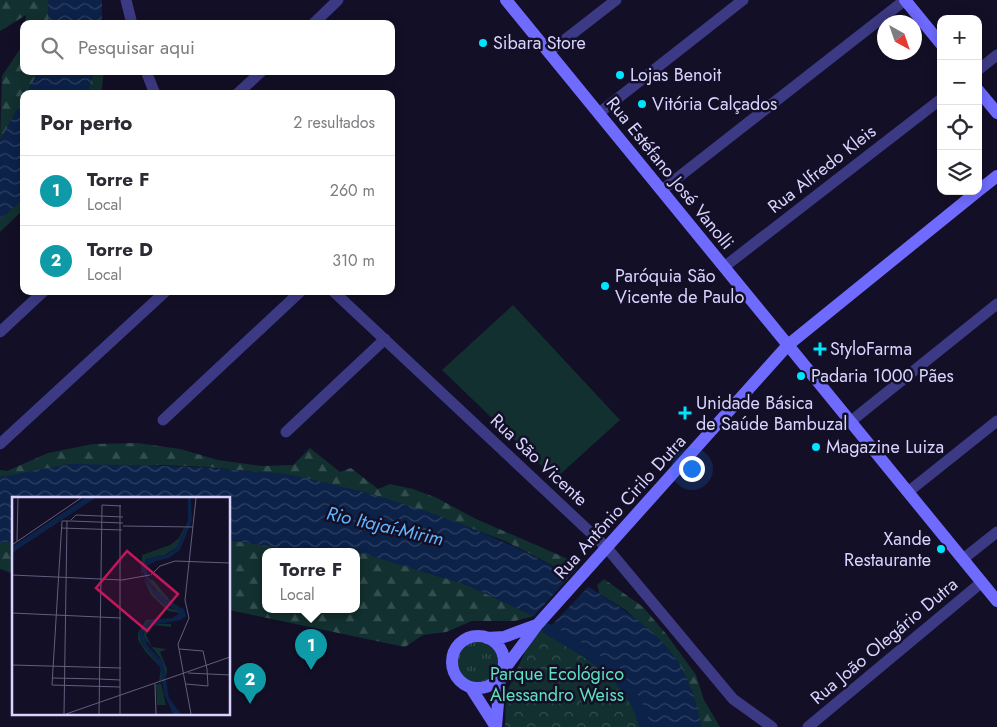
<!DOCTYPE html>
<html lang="pt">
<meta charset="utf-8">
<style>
:root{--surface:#fff;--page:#f7f7f7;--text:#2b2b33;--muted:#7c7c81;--line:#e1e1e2;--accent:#0f766e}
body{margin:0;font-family:Jost,sans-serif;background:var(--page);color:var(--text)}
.controls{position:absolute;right:15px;top:15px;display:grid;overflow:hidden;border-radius:10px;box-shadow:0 2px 12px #0003}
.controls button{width:45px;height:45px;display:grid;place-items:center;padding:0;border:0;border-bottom:1px solid var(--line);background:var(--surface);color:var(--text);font:25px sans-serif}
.compass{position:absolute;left:877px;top:15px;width:45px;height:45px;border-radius:50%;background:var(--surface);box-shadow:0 2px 12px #0003;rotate:140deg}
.you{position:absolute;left:691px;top:468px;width:18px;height:18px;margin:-12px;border:4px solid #fff;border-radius:50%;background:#1a73e8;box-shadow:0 0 0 8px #1a73e833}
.badge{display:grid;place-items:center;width:32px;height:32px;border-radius:50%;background:var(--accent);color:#fff;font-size:16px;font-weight:700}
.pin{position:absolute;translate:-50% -41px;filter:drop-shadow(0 1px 2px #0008)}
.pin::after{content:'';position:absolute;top:26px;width:18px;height:15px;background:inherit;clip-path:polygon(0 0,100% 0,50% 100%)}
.popup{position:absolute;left:262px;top:548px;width:98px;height:65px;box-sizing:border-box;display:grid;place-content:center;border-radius:10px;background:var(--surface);filter:drop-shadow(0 1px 4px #0005);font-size:16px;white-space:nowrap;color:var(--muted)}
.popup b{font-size:19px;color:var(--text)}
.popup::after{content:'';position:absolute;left:50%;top:100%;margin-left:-10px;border:10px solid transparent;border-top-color:var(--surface)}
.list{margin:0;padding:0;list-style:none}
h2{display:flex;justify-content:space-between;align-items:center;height:65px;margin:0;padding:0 20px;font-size:21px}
h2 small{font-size:16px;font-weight:400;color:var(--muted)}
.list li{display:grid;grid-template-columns:32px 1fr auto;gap:15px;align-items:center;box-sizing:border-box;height:70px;padding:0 20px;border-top:1px solid var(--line)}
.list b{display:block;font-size:19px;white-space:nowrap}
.list p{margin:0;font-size:16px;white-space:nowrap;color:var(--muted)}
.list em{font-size:16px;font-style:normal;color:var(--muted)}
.icon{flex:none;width:28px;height:28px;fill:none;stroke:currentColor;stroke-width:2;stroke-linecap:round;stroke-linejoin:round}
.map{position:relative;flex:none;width:997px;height:727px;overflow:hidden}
.search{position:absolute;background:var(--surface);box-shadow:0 2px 12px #0003;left:20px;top:20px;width:375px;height:55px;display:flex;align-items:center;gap:12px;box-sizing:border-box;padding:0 18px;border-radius:10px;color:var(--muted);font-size:19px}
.panel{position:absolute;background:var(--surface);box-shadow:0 2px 12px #0003;left:20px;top:90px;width:375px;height:205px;border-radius:10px}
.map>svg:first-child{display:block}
.grass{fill:url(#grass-tufts)}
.forest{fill:url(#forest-firs)}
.park{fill:url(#park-crowns)}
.pitch{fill:#12302f}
.water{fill:url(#water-waves)}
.pier{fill:#130f26}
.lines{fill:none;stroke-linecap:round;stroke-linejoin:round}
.canal{stroke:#0c2248;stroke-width:11}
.minor{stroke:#3d3a85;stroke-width:11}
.secondary{stroke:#6f6bff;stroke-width:12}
.poi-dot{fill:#00e5ff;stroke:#130f26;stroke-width:2}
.labels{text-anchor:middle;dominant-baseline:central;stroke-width:5;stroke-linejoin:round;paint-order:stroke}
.poi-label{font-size:18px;fill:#d9d4ff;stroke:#130f26;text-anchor:start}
.street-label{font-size:18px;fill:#d9d4ff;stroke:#130f26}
.park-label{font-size:18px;fill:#5fe0c0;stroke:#130f26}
.water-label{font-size:19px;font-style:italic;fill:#62b6ff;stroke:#130f26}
.inset-river{fill:none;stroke:#0c2248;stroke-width:2.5}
.inset-road{fill:none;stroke:#625e7d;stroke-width:1}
.view{fill:#c2185b;fill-opacity:0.15;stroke:#c2185b;stroke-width:2.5}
.inset-edge{fill:none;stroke:#d9d4ff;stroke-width:2.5}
</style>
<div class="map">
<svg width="997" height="727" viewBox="0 0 997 727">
<defs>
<pattern id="grass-tufts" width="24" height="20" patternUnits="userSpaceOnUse" patternTransform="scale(1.25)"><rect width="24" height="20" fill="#12302f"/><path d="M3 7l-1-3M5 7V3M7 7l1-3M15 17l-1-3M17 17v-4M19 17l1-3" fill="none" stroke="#344d4e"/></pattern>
<pattern id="forest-firs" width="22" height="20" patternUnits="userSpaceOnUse" patternTransform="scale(1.25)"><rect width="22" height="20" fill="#12302f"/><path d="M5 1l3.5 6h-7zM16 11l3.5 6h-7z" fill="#344d4e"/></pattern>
<pattern id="park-crowns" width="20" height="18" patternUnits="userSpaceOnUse" patternTransform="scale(1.25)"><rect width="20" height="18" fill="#12302f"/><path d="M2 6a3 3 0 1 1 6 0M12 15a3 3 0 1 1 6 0" fill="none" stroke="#344d4e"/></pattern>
<pattern id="water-waves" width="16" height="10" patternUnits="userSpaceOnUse" patternTransform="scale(1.25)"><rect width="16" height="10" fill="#0c2248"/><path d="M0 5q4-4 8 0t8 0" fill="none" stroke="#2f4163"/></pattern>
</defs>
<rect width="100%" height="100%" fill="#130f26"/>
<path class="grass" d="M456 662a21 21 0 1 1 42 0a21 21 0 1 1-42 0Z"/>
<path class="forest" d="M 0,0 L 48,0 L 49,24 L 25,24 L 26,15 L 0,31 Z
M 24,35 L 24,71 L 39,71 L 26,94 L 24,94 L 24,98 L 0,140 L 2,76 L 22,46 Z
M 94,71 L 104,71 L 101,94 L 87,94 Z
M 24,198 L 24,209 L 0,232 L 0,219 Z
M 137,443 L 180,449 L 218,460 L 262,466 L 293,465 L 310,448 L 340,472 L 351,468 L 378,489 L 390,484 L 413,489 L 437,498 L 474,518 L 568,559 L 578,567 L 571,575 L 505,541 L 436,515 L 371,494 L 290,475 L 207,467 L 160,465 L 0,477 L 0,470 L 7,471 L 48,453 L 93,444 Z
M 229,540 L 276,547 L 356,551 L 266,551 L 266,609 L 356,609 L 356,551 L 467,585 L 534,616 L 515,621 L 472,621 L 446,632 L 423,635 L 405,647 L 229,610 Z
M 14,541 L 14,574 L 0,569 L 0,543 Z
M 604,579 L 643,607 L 667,635 L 696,675 L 704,700 L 720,727 L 701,727 L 691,690 L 677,660 L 627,611 L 600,594 L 597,585 Z"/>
<path class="park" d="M 545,626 C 555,634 567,640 578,647 C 609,666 637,690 645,727 L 505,727 L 506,694 L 527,647 Z"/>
<path class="pitch" d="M 513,305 L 620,420 L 555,479 L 442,370 Z"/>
<path class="water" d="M 48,0 L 102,0 L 102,24 L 49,24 Z
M 39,71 L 94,71 L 87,94 L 26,94 Z
M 24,98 L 24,198 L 0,219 L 0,140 Z
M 69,464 C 128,465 187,465 246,471 C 261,472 276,472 291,475 C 400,497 506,534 600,594 C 627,612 658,632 677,660 C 688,677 699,706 701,727 L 645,727 L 643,717 L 627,686 L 595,658 L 548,629 L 534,616 L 467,585 L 352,550 L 276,547 L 229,540 L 229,498 L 14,498 L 14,541 L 0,543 L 0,477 Z"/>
<path class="pier" d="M 573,573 L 590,585 L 548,629 L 534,616 Z"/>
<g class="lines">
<path class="canal" d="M 548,629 C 589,654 633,676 645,727"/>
<path class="minor" d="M 126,0 L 132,24
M 313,24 L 338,0
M 549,52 L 616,0
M 978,70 L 997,55
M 146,71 L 155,94
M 237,94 L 262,71
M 599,113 L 743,0
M 662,190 L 905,0
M 724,267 L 941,99
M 333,291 L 607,548 L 733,699 L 772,727
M 0,332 L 44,291
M 163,420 L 301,291
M 850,422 L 997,304
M 286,432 L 385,339
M 0,444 L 166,291
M 908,492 L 997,421
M 963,559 L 997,532
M 808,727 L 982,582"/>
<path class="secondary" d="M 506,0 L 997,601
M 905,0 L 941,44
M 978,90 L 997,113
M 978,191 L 997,176
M452 662a26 26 0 1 1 52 0a26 26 0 1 1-52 0Z
M 487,638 L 504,637 L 536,625
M 503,671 L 538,624 L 788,345 L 978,191
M 471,688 L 496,727
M 496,727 L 500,678"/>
</g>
<g class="poi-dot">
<circle cx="483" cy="43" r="5"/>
<circle cx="620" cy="75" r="5"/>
<circle cx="642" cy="104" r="5"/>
<circle cx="605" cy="286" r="5"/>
<path d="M817.5 341.5h5v5h5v5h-5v5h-5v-5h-5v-5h5z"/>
<circle cx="801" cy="376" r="5"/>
<path d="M682.5 405.5h5v5h5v5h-5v5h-5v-5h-5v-5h5z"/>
<circle cx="816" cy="447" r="5"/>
<circle cx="941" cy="549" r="5"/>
</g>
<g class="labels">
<g class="poi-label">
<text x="493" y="43">Sibara Store</text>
<text x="630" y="75">Lojas Benoit</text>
<text x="652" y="104">Vitória Calçados</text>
<text x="615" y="276">Paróquia São<tspan x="615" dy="21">Vicente de Paulo</tspan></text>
<text x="830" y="349">StyloFarma</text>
<text x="811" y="376">Padaria 1000 Pães</text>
<text x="696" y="403">Unidade Básica<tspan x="696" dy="21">de Saúde Bambuzal</tspan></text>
<text x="826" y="447">Magazine Luiza</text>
<text x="931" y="539" text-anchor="end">Xande<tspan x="931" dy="21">Restaurante</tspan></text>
</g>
<g class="street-label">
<text transform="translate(822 169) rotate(-38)">Rua Alfredo Kleis</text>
<text transform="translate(670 173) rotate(51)">Rua Estéfano José Vanolli</text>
<text transform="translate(539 460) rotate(43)">Rua São Vicente</text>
<text transform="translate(620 507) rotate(-48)">Rua Antônio Cirilo Dutra</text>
<text transform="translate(884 641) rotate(-40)">Rua João Olegário Dutra</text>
</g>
<g class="park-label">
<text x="557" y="674">Parque Ecológico<tspan x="557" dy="21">Alessandro Weiss</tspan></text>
</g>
<g class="water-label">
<text transform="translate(385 526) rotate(13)">Rio Itajaí-Mirim</text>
</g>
</g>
<g transform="translate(12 497)">
<rect width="218" height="218" fill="#130f26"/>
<path d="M 172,31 L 174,31 L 165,50 L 153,58 L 134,62 L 129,79 L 130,58 L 158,48 L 167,41 ZM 131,80 L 145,101 L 157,111 L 168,114 L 169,116 L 168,118 L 164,121 L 137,124 L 128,135 L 130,147 L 147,166 L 150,175 L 150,183 L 147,184 L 149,171 L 133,154 L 126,143 L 126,136 L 134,123 L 161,121 L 168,116 L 156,114 L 139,98 ZM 134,80 L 142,84 L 160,106 L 170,111 L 163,109 L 149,99 ZM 141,127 L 159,127 L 159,130 L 141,128 L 135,132 L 138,133 L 134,138 L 140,150 L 155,152 L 148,155 L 155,172 L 154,181 L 149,162 L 131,139 L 134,131 Z" fill="#12302f"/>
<path d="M 149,186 L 154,208 L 145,208 L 144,188 Z" fill="#12302f"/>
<path d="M 73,1 L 83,1 L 0,56 L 0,50 ZM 176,1 L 179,1 L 180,24 L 168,53 L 157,61 L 136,66 L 133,72 L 141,91 L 163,109 L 172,112 L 174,119 L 169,123 L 136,129 L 131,136 L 136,149 L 151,165 L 157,201 L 169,217 L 161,217 L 152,197 L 148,169 L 130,147 L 127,136 L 137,124 L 162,121 L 168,115 L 152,107 L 141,97 L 129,71 L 135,62 L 156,57 L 165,50 L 176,23 Z" fill="#0c2248"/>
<path class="inset-river" d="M 134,78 L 134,68 L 142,64"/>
<path class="inset-road" d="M 59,23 L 64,18 L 111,20M 59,24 L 50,24 L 40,188 L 108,190M 59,24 L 111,26M 111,29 L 181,30M 49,31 L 110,33M 5,44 L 6,1M 0,48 L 69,1M 0,78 L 110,83 L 138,78M 139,78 L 148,69 L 163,64 L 218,66M 0,116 L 109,121M 167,152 L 191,154 L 195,172 L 196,189 L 174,187M 0,168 L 109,171M 176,176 L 218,178M 40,181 L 88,182M 88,182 L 108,183M 143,187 L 144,217M 52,217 L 55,24M 54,217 L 218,160M 87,217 L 90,8 L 109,9M 108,217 L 108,8M 179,217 L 166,147 L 177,121 L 173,103 L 184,1"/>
<path class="view" d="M 115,54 L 166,97 L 135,134 L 84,91 Z"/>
<rect width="218" height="218" class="inset-edge"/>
</g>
</svg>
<div class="controls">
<button>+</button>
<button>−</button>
<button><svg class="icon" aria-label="locate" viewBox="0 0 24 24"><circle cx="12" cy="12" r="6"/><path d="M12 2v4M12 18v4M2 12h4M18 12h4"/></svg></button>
<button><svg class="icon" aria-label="layers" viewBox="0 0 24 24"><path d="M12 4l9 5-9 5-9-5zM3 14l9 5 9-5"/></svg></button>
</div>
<svg class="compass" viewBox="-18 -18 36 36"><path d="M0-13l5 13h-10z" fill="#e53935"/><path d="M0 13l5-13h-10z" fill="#7c7c81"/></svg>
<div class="you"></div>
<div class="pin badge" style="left:311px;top:670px;background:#0f9aa8">1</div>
<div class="popup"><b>Torre F</b>Local</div>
<div class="pin badge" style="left:250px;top:704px;background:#0f9aa8">2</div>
<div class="search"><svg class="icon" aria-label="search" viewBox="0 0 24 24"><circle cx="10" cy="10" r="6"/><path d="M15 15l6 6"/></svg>Pesquisar aqui</div>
<section class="panel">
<h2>Por perto<small>2 resultados</small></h2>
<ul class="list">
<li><span class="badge" style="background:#0f9aa8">1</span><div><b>Torre F</b><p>Local</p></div><em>260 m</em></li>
<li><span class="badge" style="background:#0f9aa8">2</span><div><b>Torre D</b><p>Local</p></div><em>310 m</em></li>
</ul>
</section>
</div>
